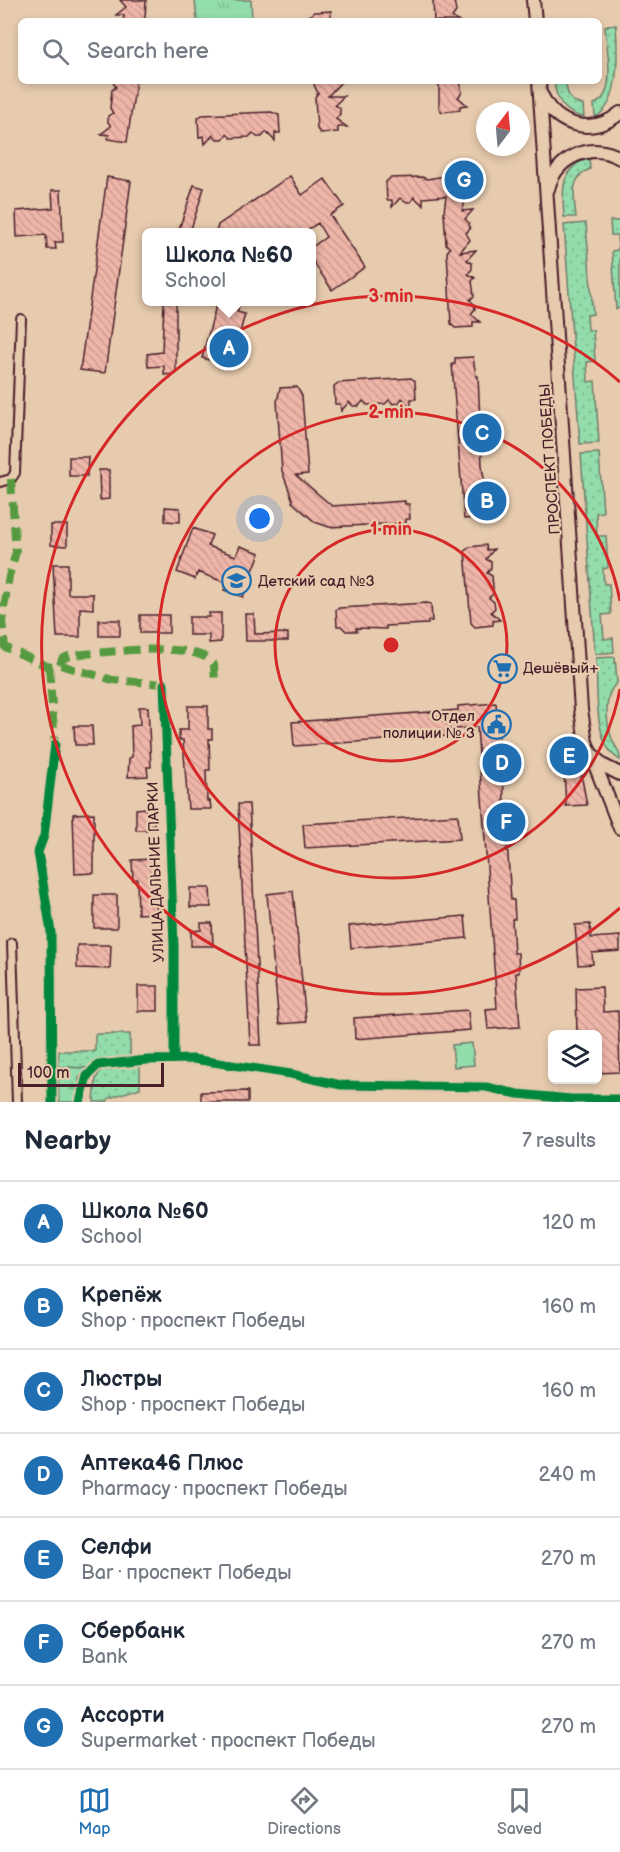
<!DOCTYPE html>
<meta charset="utf-8">
<style>
:root{--surface:#fff;--page:#f6f6f7;--text:#1f2937;--muted:#747a83;--line:#e0e1e3;--accent:#1f6fb2}
body{margin:0;font-family:"Balsamiq Sans",sans-serif;background:var(--page);color:var(--text)}
.controls{position:absolute;right:18px;bottom:18px;display:grid;overflow:hidden;border-radius:9px;box-shadow:0 3px 9px #0003}
.controls button{width:54px;height:54px;display:grid;place-items:center;padding:0;border:0;border-bottom:2px solid var(--line);background:var(--surface);color:var(--text);font:30px sans-serif}
.compass{position:absolute;left:476px;top:102px;width:54px;height:54px;border-radius:50%;background:var(--surface);box-shadow:0 3px 9px #0003;rotate:16deg}
.scale{position:absolute;left:18px;bottom:15px;width:146px;box-sizing:border-box;padding-left:6px;border:3px solid #4a1f2b;border-top:0;font-size:16px;line-height:21px;white-space:nowrap;color:#4a1f2b;-webkit-text-stroke:4px #e7cbae;paint-order:stroke}
.you{position:absolute;left:260px;top:519px;width:21px;height:21px;margin:-15px;border:4px solid #fff;border-radius:50%;background:#1a73e8;box-shadow:0 0 0 9px #1a73e833}
.badge{display:grid;place-items:center;width:39px;height:39px;border-radius:50%;background:var(--accent);color:#fff;font-size:20px;font-weight:700}
.pin{position:absolute;translate:-50% -50%;border:3px solid #fff;box-shadow:0 2px 6px #0006}
.popup{position:absolute;left:142px;top:228px;width:174px;height:78px;box-sizing:border-box;display:grid;place-content:center;border-radius:9px;background:var(--surface);filter:drop-shadow(0 2px 4px #0005);font-size:20px;white-space:nowrap;color:var(--muted)}
.popup b{font-size:22px;color:var(--text)}
.popup::after{content:'';position:absolute;left:50%;top:100%;margin-left:-12px;border:12px solid transparent;border-top-color:var(--surface)}
.list{margin:0;padding:0;list-style:none}
h2{display:flex;justify-content:space-between;align-items:center;height:78px;margin:0;padding:0 24px;font-size:26px}
h2 small{font-size:20px;font-weight:400;color:var(--muted)}
.list li{display:grid;grid-template-columns:39px 1fr auto;gap:18px;align-items:center;box-sizing:border-box;height:84px;padding:0 24px;border-top:2px solid var(--line)}
.list b{display:block;font-size:22px;white-space:nowrap}
.list p{margin:0;font-size:20px;white-space:nowrap;color:var(--muted)}
.list em{font-size:20px;font-style:normal;color:var(--muted)}
.icon{flex:none;width:33px;height:33px;fill:none;stroke:currentColor;stroke-width:2;stroke-linecap:round;stroke-linejoin:round}
.map{position:relative;flex:none;width:620px;height:1102px;overflow:hidden}
.search{position:absolute;background:var(--surface);box-shadow:0 3px 9px #0003;left:18px;right:18px;top:18px;height:66px;display:flex;align-items:center;gap:15px;box-sizing:border-box;padding:0 21px;border-radius:9px;color:var(--muted);font-size:22px}
.sheet{height:666px;background:var(--surface)}
nav{display:flex;justify-content:space-around;align-items:center;box-sizing:border-box;height:84px;border-top:2px solid var(--line);background:var(--surface);font-size:16px;color:var(--muted)}
nav a{display:grid;justify-items:center;gap:3px}
nav .on{color:var(--accent)}
.map>svg:first-child{display:block}
.grass{fill:url(#grass-dots);stroke:#6e7e6b;stroke-width:1.5}
.forest{fill:url(#forest-firs);stroke:#6e7e6b;stroke-width:1.5}
.park{fill:url(#park-tufts);stroke:#6e7e6b;stroke-width:1.5}
.building{fill:url(#building-back-hatch);stroke:#4a1f2b;stroke-width:1.5}
.lines{fill:none;stroke-linecap:round;stroke-linejoin:round}
.minor-casing{stroke:#4a1f2b;stroke-width:12}
.primary-casing{stroke:#4a1f2b;stroke-width:16}
.minor{stroke:#e7cbae;stroke-width:8}
.primary{stroke:#e7cbae;stroke-width:12}
.quiet{stroke:#559a41;stroke-width:8;stroke-dasharray:15 8;stroke-linecap:butt}
.cycleway-casing{stroke:#e7cbae;stroke-width:13}
.cycleway{stroke:#00873e;stroke-width:9}
.ring{fill:none;stroke:#d62828;stroke-width:3}
.labels{text-anchor:middle;dominant-baseline:central;stroke-width:4.5;stroke-linejoin:round;paint-order:stroke}
.street-label{font-size:15px;fill:#4a1f2b;stroke:#e7cbae}
.poi-label{font-size:15px;fill:#4a1f2b;stroke:#e7cbae;text-anchor:start}
.centre{fill:#d62828;stroke:#e7cbae;stroke-width:3}
.ring-label{font-size:18px;text-anchor:middle;font-weight:bold;fill:#d62828;stroke:#e7cbae;stroke-width:4.5;stroke-linejoin:round;paint-order:stroke}
</style>
<div class="map">
<svg width="620" height="1102" viewBox="0 0 620 1102">
<defs>
<pattern id="grass-dots" width="8" height="8" patternUnits="userSpaceOnUse" patternTransform="scale(1.5)"><rect width="8" height="8" fill="#93dcab"/><path d="M2 2h.1M6 6h.1" fill="none" stroke="#80bc93" stroke-width="1.8" stroke-linecap="round"/></pattern>
<pattern id="forest-firs" width="22" height="20" patternUnits="userSpaceOnUse" patternTransform="scale(1.5)"><rect width="22" height="20" fill="#93dcab"/><path d="M5 1l3.5 6h-7zM16 11l3.5 6h-7z" fill="#80bc93"/></pattern>
<pattern id="park-tufts" width="24" height="20" patternUnits="userSpaceOnUse" patternTransform="scale(1.5)"><rect width="24" height="20" fill="#93dcab"/><path d="M3 7l-1-3M5 7V3M7 7l1-3M15 17l-1-3M17 17v-4M19 17l1-3" fill="none" stroke="#80bc93"/></pattern>
<pattern id="building-back-hatch" width="6" height="6" patternUnits="userSpaceOnUse" patternTransform="scale(1.5)"><rect width="6" height="6" fill="#eeb6a8"/><path d="M-1 5l2 2M0 0l6 6M5-1l2 2" fill="none" stroke="#ce9c91"/></pattern>
</defs>
<rect width="100%" height="100%" fill="#e7cbae"/>
<filter id="ink" filterUnits="userSpaceOnUse"><feTurbulence type="fractalNoise" baseFrequency=".0167" numOctaves="2"/><feDisplacementMap in="SourceGraphic" scale="12" xChannelSelector="R" yChannelSelector="G"/><feConvolveMatrix kernelMatrix="1 2 1 2 8 2 1 2 1" color-interpolation-filters="sRGB"/></filter>
<g filter="url(#ink)">
<path class="grass" d="M 616,25 C 618,54 620,106 595,117 L 594,104 C 618,97 606,46 605,26 Z
M 554,81 L 566,81 C 566,93 570,103 583,105 L 584,117 C 565,114 556,100 554,81 Z
M 589,158 L 590,169 C 569,177 574,198 576,217 L 564,217 C 562,192 560,167 589,158 Z
M 610,221 L 620,221 L 620,308 L 616,309 L 612,251 L 618,250 L 617,235 L 611,235 Z
M 586,223 L 593,314 L 587,315 L 588,330 L 593,330 L 595,361 L 587,362 L 588,382 L 595,381 L 599,443 L 580,444 L 564,225 Z
M 599,453 L 603,512 L 596,513 L 597,536 L 606,536 L 608,568 L 603,569 L 604,584 L 609,584 L 611,614 L 602,615 L 604,639 L 613,638 L 614,652 L 595,654 L 581,454 Z
M 615,657 L 617,683 C 603,694 606,723 612,739 C 615,748 620,749 620,760 C 592,745 598,687 596,658 Z
M 95,1034 L 130,1034 L 130,1056 L 125,1059 L 109,1059 L 88,1068 L 58,1067 L 59,1051 L 95,1051 Z
M 140,1065 L 140,1088 L 109,1098 L 107,1102 L 94,1102 L 96,1079 L 102,1068 Z"/>
<path class="forest" d="M 58,1067 L 88,1068 L 79,1078 L 78,1099 L 73,1102 L 59,1102 Z"/>
<path class="park" d="M 195,0 L 251,0 L 252,21 L 197,21 Z
M 472,1043 L 474,1065 L 454,1067 L 452,1045 Z"/>
<path class="building" d="M 120,0 L 146,0 L 145,18 L 142,21 L 123,21 L 124,15 L 116,15 L 126,7 Z
M 433,0 L 454,0 L 456,12 L 452,17 L 458,21 L 434,21 Z
M 331,11 L 331,21 L 304,21 L 314,12 Z
M 112,81 L 136,81 L 127,142 L 108,139 L 109,135 L 101,134 L 111,126 L 108,122 L 108,116 L 113,113 L 110,108 L 112,90 L 116,87 Z
M 317,81 L 342,81 L 328,96 L 344,96 L 335,105 L 340,108 L 340,114 L 336,119 L 347,127 L 338,127 L 338,132 L 320,133 L 317,129 L 315,97 L 318,93 L 314,85 Z
M 439,81 L 460,81 L 462,93 L 458,97 L 467,105 L 460,106 L 460,110 L 442,112 L 439,108 Z
M 271,112 L 279,115 L 280,133 L 275,133 L 275,141 L 266,132 L 262,137 L 257,137 L 253,133 L 249,137 L 231,138 L 227,134 L 223,139 L 217,139 L 213,135 L 205,144 L 204,136 L 199,137 L 198,118 L 202,115 Z
M 451,175 L 464,177 L 468,193 L 462,211 L 473,210 L 465,219 L 469,223 L 470,229 L 466,233 L 470,240 L 460,252 L 476,250 L 467,260 L 472,263 L 472,269 L 468,274 L 475,278 L 472,281 L 474,296 L 470,300 L 474,304 L 475,309 L 471,314 L 480,322 L 473,322 L 473,327 L 455,328 L 451,324 L 447,252 L 450,248 L 446,244 L 444,212 L 446,196 L 423,198 L 423,205 L 414,197 L 411,202 L 405,202 L 400,198 L 392,207 L 392,200 L 387,200 L 386,182 L 390,178 L 422,177 L 427,179 Z
M 290,176 L 302,195 L 325,179 L 344,206 L 330,215 L 365,267 L 332,290 L 312,260 L 312,247 L 326,237 L 318,223 L 304,232 L 216,232 L 218,225 Z
M 107,177 L 131,181 L 105,373 L 80,370 Z
M 194,185 L 204,188 L 190,232 L 178,232 Z
M 52,190 L 61,190 L 63,242 L 55,242 L 56,249 L 47,249 L 46,235 L 17,237 L 16,211 L 53,208 Z
M 164,302 L 176,302 L 176,374 L 164,375 L 164,366 L 148,367 L 147,354 L 162,352 Z
M 217,302 L 240,302 L 237,312 L 245,314 L 231,366 L 202,358 Z
M 473,357 L 476,376 L 478,376 L 482,465 L 487,500 L 484,517 L 464,519 L 452,364 L 455,364 L 455,358 Z
M 411,378 L 415,381 L 416,399 L 411,399 L 411,408 L 402,398 L 399,403 L 393,404 L 389,400 L 385,404 L 367,405 L 363,401 L 359,406 L 353,406 L 349,402 L 341,411 L 340,404 L 335,404 L 334,386 L 338,383 Z
M 297,387 L 302,396 L 308,474 L 296,475 L 332,506 L 405,501 L 405,504 L 409,504 L 410,519 L 406,519 L 406,523 L 329,527 L 315,522 L 292,502 L 293,501 L 282,471 L 277,402 L 280,388 Z
M 69,457 L 88,457 L 87,476 L 69,476 Z
M 99,470 L 109,470 L 109,499 L 100,500 Z
M 165,507 L 180,508 L 180,522 L 165,521 Z
M 51,525 L 67,525 L 67,546 L 51,545 Z
M 193,528 L 212,535 L 208,546 L 236,556 L 240,546 L 260,553 L 243,597 L 224,590 L 226,583 L 198,572 L 195,579 L 177,572 Z
M 486,545 L 487,550 L 494,549 L 486,559 L 491,562 L 491,568 L 487,573 L 492,576 L 493,587 L 493,594 L 489,598 L 494,602 L 495,608 L 491,612 L 500,620 L 493,621 L 493,625 L 475,627 L 471,623 L 465,551 L 469,547 Z
M 53,564 L 68,564 L 68,594 L 93,594 L 93,609 L 80,608 L 80,637 L 57,637 Z
M 427,603 L 431,604 L 432,621 L 428,621 L 428,624 L 386,626 L 386,629 L 356,628 L 357,631 L 346,631 L 341,626 L 337,626 L 336,610 L 339,608 Z
M 209,613 L 221,613 L 221,642 L 209,643 L 209,635 L 189,635 L 189,617 L 209,617 Z
M 245,614 L 254,614 L 255,634 L 288,633 L 288,641 L 246,641 Z
M 140,615 L 169,615 L 169,633 L 140,633 Z
M 99,620 L 120,620 L 120,636 L 99,636 Z
M 510,660 L 511,675 L 494,676 L 494,661 Z
M 496,703 L 500,754 L 503,754 L 504,807 L 507,807 L 509,826 L 506,826 L 511,900 L 514,900 L 515,919 L 512,919 L 514,953 L 518,953 L 519,973 L 516,973 L 520,1027 L 488,1029 L 486,1009 L 497,1008 L 477,727 L 446,730 L 446,736 L 294,746 L 292,722 L 458,710 L 458,706 Z
M 188,706 L 208,706 L 208,729 L 212,729 L 212,739 L 209,739 L 210,770 L 206,770 L 207,801 L 210,801 L 211,809 L 188,809 L 183,740 L 179,740 L 179,730 L 188,730 Z
M 139,707 L 148,707 L 151,767 L 147,767 L 148,776 L 128,777 L 129,758 L 132,757 L 131,726 L 140,725 Z
M 74,726 L 92,726 L 93,745 L 75,745 Z
M 573,748 L 577,753 L 587,805 L 566,806 L 563,753 L 566,749 Z
M 238,804 L 249,804 L 261,1045 L 250,1045 Z
M 146,808 L 146,813 L 153,812 L 154,825 L 147,825 L 147,830 L 136,830 L 136,809 Z
M 94,813 L 94,873 L 75,874 L 73,814 Z
M 458,815 L 460,839 L 305,848 L 303,824 Z
M 153,859 L 157,913 L 138,914 L 137,879 L 133,880 L 132,860 Z
M 190,888 L 210,888 L 211,907 L 190,907 Z
M 293,891 L 306,1022 L 279,1024 L 267,894 Z
M 94,895 L 117,895 L 117,928 L 94,928 Z
M 465,916 L 467,938 L 351,948 L 349,926 Z
M 201,923 L 212,923 L 213,946 L 191,946 L 191,931 L 201,930 Z
M 590,924 L 591,938 L 620,936 L 620,951 L 592,953 L 593,964 L 578,965 L 575,925 Z
M 77,945 L 111,945 L 110,969 L 77,968 Z
M 138,986 L 158,986 L 158,1011 L 138,1011 Z
M 602,987 L 603,1012 L 618,1011 L 620,1072 L 597,1073 L 597,1035 L 577,1035 L 576,988 Z
M 468,1010 L 470,1030 L 355,1039 L 354,1018 Z
M 248,1091 L 248,1102 L 201,1102 L 201,1092 Z"/>
<g class="lines">
<defs>
<path id="minor" d="M 0,482 L 11,479 L 15,473 L 21,319
M 164,684 L 174,946 L 174,1059
M 12,943 L 17,1102
M 52,1102 L 51,932 L 38,852 L 44,836 L 55,744
M 80,1102 L 87,1076 L 98,1065 L 147,1060 L 193,1059 L 291,1074 L 341,1085 L 486,1087 L 518,1094 L 571,1099 L 620,1099"/>
<path id="primary" d="M 533,0 L 535,21
M 539,81 L 581,710 L 586,742 L 620,828
M 542,96 C 557,127 593,136 620,113
M 548,189 C 556,157 591,141 620,158
M 594,756 L 602,765 L 620,774"/>
</defs>
<use href="#minor" class="minor-casing"/>
<use href="#primary" class="primary-casing"/>
<use href="#minor" class="minor"/>
<use href="#primary" class="primary"/>
<path class="quiet" d="M 11,479 L 16,552 L 9,576 L 2,621 L 5,647 L 49,667 L 60,665 L 113,680 L 164,684
M 60,665 L 62,659 L 71,655 C 105,653 172,643 203,656 C 207,657 211,662 214,665 L 215,682
M 49,667 L 55,744"/>
<defs>
<path id="cycleway" d="M 164,684 L 174,946 L 174,1059
M 52,1102 L 51,932 L 38,852 L 44,836 L 55,744
M 80,1102 L 87,1076 L 98,1065 L 147,1060 L 193,1059 L 291,1074 L 341,1085 L 486,1087 L 518,1094 L 571,1099 L 620,1099"/>
</defs>
<use href="#cycleway" class="cycleway-casing"/>
<use href="#cycleway" class="cycleway"/>
</g>
</g>
<g class="ring">
<circle cx="391" cy="645" r="116"/>
<path d="M620 689A233 233 0 1 1 620 601"/>
<path d="M620 908A349 349 0 1 1 620 382"/>
</g>
<defs>
<symbol id="school-ring" viewBox="-11 -11 22 22"><circle r="9.5" fill="#e7cbae" stroke="#1f6fb2" stroke-width="1.5"/><path d="M0-5L7-2L0 1L-7-2ZM-4 1L0 2.5L4 1V4Q0 6-4 4Z" fill="#1f6fb2"/></symbol>
<symbol id="supermarket-ring" viewBox="-11 -11 22 22"><circle r="9.5" fill="#e7cbae" stroke="#1f6fb2" stroke-width="1.5"/><path d="M-6-5.5h2.5l.6 2H6L4.5 2H-2.5L-4.4-4H-6ZM-1.5 3.2a1.3 1.3 0 1 0 .1 0ZM3 3.2a1.3 1.3 0 1 0 .1 0Z" fill="#1f6fb2"/></symbol>
<symbol id="civic-ring" viewBox="-11 -11 22 22"><circle r="9.5" fill="#e7cbae" stroke="#1f6fb2" stroke-width="1.5"/><path d="M-.6-6.5H3V-4.5H.6V-3L4-1V1h2V6H-6V1h2V-1L-.6-3ZM-1.2 2.5V6h2.4V2.5Z" fill="#1f6fb2"/></symbol>
</defs>
<g fill-rule="evenodd">
<use href="#school-ring" x="220" y="564" width="33" height="33"/>
<use href="#supermarket-ring" x="486" y="652" width="33" height="33"/>
<use href="#civic-ring" x="480" y="708" width="33" height="33"/>
</g>
<g class="labels">
<g class="street-label">
<text transform="translate(550 459) rotate(-94)">ПРОСПЕКТ ПОБЕДЫ</text>
<text transform="translate(156 872) rotate(-92)">УЛИЦА ДАЛЬНИЕ ПАРКИ</text>
</g>
<g class="poi-label">
<text x="258" y="581">Детский сад №3</text>
<text x="523" y="668">Дешёвый+</text>
<text x="475" y="716" text-anchor="end">Отдел<tspan x="475" dy="17">полиции № 3</tspan></text>
</g>
</g>
<circle cx="391" cy="645" r="9" class="centre"/>
<g class="ring-label">
<text x="391" y="302">3 min</text>
<text x="391" y="418">2 min</text>
<text x="391" y="535">1 min</text>
</g>
</svg>
<div class="controls">
<button><svg class="icon" aria-label="layers" viewBox="0 0 24 24"><path d="M12 4l9 5-9 5-9-5zM3 14l9 5 9-5"/></svg></button>
</div>
<svg class="compass" viewBox="-18 -18 36 36"><path d="M0-13l5 13h-10z" fill="#e53935"/><path d="M0 13l5-13h-10z" fill="#747a83"/></svg>
<div class="scale">100 m</div>
<div class="you"></div>
<div class="pin badge" style="left:229px;top:348px">A</div>
<div class="popup"><b>Школа №60</b>School</div>
<div class="pin badge" style="left:487px;top:501px">B</div>
<div class="pin badge" style="left:482px;top:433px">C</div>
<div class="pin badge" style="left:502px;top:763px">D</div>
<div class="pin badge" style="left:569px;top:756px">E</div>
<div class="pin badge" style="left:506px;top:822px">F</div>
<div class="pin badge" style="left:464px;top:180px">G</div>
<div class="search"><svg class="icon" aria-label="search" viewBox="0 0 24 24"><circle cx="10" cy="10" r="6"/><path d="M15 15l6 6"/></svg>Search here</div>
</div>
<section class="sheet">
<h2>Nearby<small>7 results</small></h2>
<ul class="list">
<li><span class="badge">A</span><div><b>Школа №60</b><p>School</p></div><em>120 m</em></li>
<li><span class="badge">B</span><div><b>Крепёж</b><p>Shop · проспект Победы</p></div><em>160 m</em></li>
<li><span class="badge">C</span><div><b>Люстры</b><p>Shop · проспект Победы</p></div><em>160 m</em></li>
<li><span class="badge">D</span><div><b>Аптека46 Плюс</b><p>Pharmacy · проспект Победы</p></div><em>240 m</em></li>
<li><span class="badge">E</span><div><b>Селфи</b><p>Bar · проспект Победы</p></div><em>270 m</em></li>
<li><span class="badge">F</span><div><b>Сбербанк</b><p>Bank</p></div><em>270 m</em></li>
<li><span class="badge">G</span><div><b>Ассорти</b><p>Supermarket · проспект Победы</p></div><em>270 m</em></li>
</ul>
</section>
<nav>
<a class="on"><svg class="icon" aria-label="map" viewBox="0 0 24 24"><path d="M3 6l6-2 6 2 6-2v14l-6 2-6-2-6 2zM9 4v14M15 6v14"/></svg>Map</a>
<a><svg class="icon" aria-label="directions" viewBox="0 0 24 24"><path d="M12 3l9 9-9 9-9-9zM9 14v-3h6M13 9l2 2-2 2"/></svg>Directions</a>
<a><svg class="icon" aria-label="saved" viewBox="0 0 24 24"><path d="M7 4h10v16l-5-4-5 4z"/></svg>Saved</a>
</nav>
